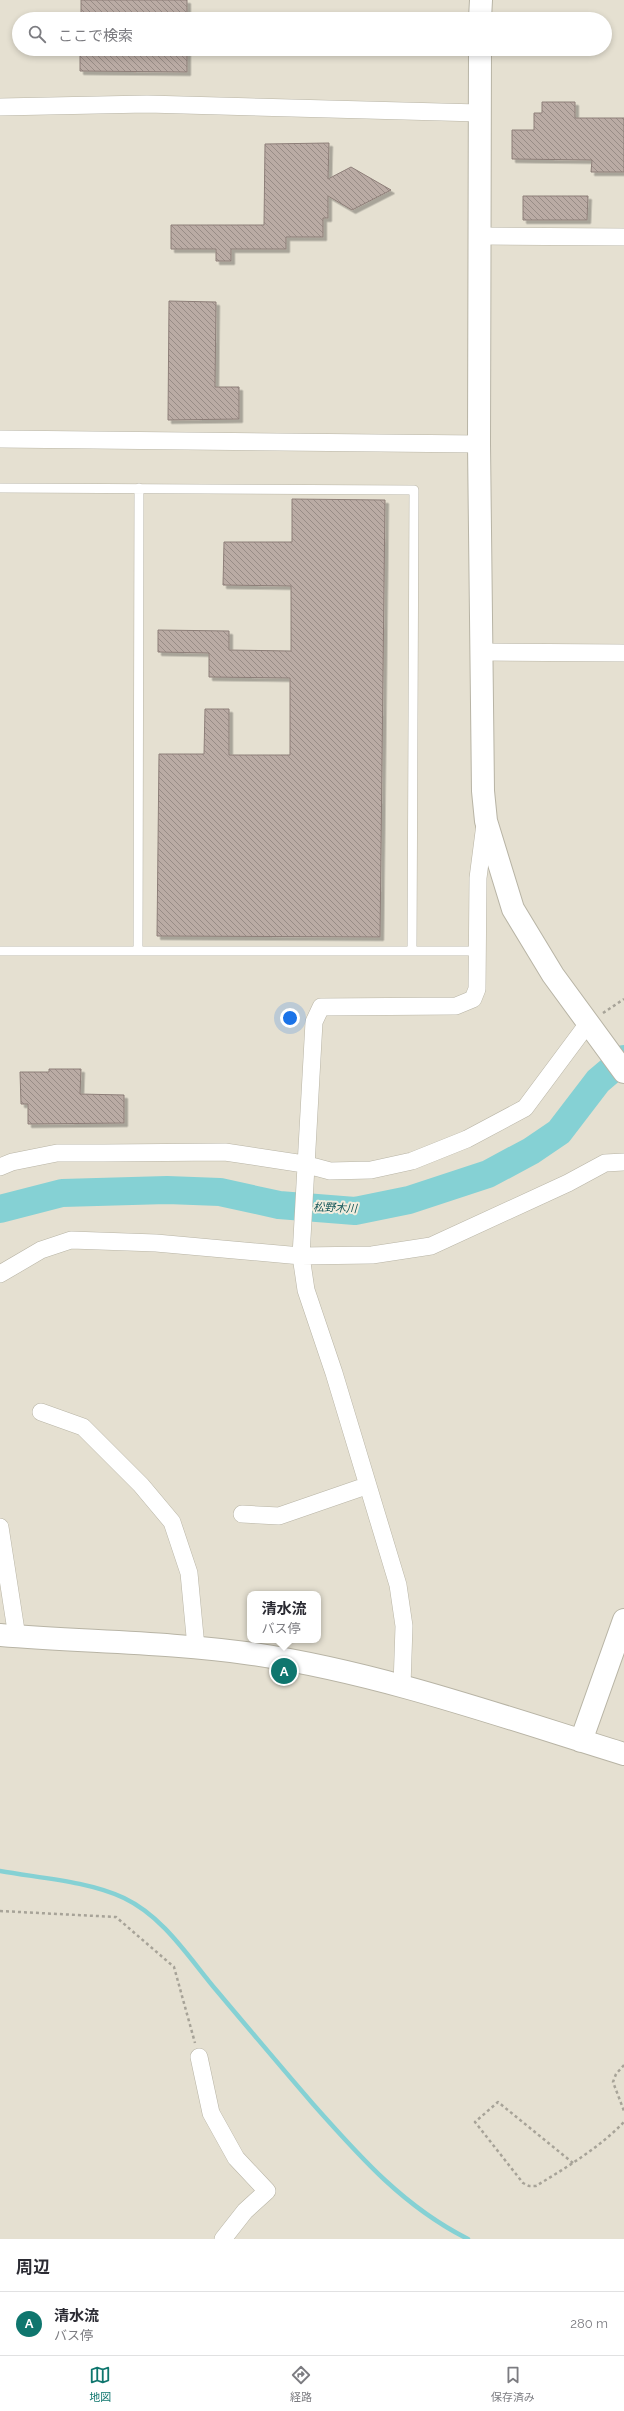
<!DOCTYPE html>
<html lang="ja">
<meta charset="utf-8">
<style>
:root{--surface:#fff;--page:#f2f2f3;--text:#2b2b33;--muted:#7c7c81;--line:#e1e1e2;--accent:#0f766e}
body{margin:0;font-family:Raleway,"Noto Sans JP",sans-serif;background:var(--page);color:var(--text)}
.you{position:absolute;left:290px;top:1018px;width:14px;height:14px;margin:-10px;border:3px solid #fff;border-radius:50%;background:#1a73e8;box-shadow:0 0 0 6px #1a73e833}
.badge{display:grid;place-items:center;width:26px;height:26px;border-radius:50%;background:var(--accent);color:#fff;font-size:13px;font-weight:700}
.pin{position:absolute;translate:-50% -50%;border:2px solid #fff;box-shadow:0 1px 4px #0006}
.popup{position:absolute;left:247px;top:1591px;width:74px;height:52px;box-sizing:border-box;display:grid;place-content:center;border-radius:8px;background:var(--surface);filter:drop-shadow(0 1px 3px #0005);font-size:13px;white-space:nowrap;color:var(--muted)}
.popup b{font-size:15px;color:var(--text)}
.popup::after{content:'';position:absolute;left:50%;top:100%;margin-left:-8px;border:8px solid transparent;border-top-color:var(--surface)}
.list{margin:0;padding:0;list-style:none}
h2{display:flex;justify-content:space-between;align-items:center;height:52px;margin:0;padding:0 16px;font-size:17px}
h2 small{font-size:13px;font-weight:400;color:var(--muted)}
.list li{display:grid;grid-template-columns:26px 1fr auto;gap:12px;align-items:center;box-sizing:border-box;height:64px;padding:0 16px;border-top:1px solid var(--line)}
.list b{display:block;font-size:15px;white-space:nowrap}
.list p{margin:0;font-size:13px;white-space:nowrap;color:var(--muted)}
.list em{font-size:13px;font-style:normal;color:var(--muted)}
.icon{flex:none;width:22px;height:22px;fill:none;stroke:currentColor;stroke-width:2;stroke-linecap:round;stroke-linejoin:round}
.map{position:relative;flex:none;width:624px;height:2239px;overflow:hidden}
.search{position:absolute;background:var(--surface);box-shadow:0 2px 6px #0003;left:12px;right:12px;top:12px;height:44px;display:flex;align-items:center;gap:10px;box-sizing:border-box;padding:0 14px;border-radius:22px;color:var(--muted);font-size:15px}
.sheet{height:116px;background:var(--surface)}
nav{display:flex;justify-content:space-around;align-items:center;box-sizing:border-box;height:56px;border-top:1px solid var(--line);background:var(--surface);font-size:11px;color:var(--muted)}
nav a{display:grid;justify-items:center;gap:2px}
nav .on{color:var(--accent)}
.map>svg:first-child{display:block}
.lines{fill:none;stroke-linecap:round;stroke-linejoin:round}
.stream{stroke:#85d1d4;stroke-width:4.5}
.river{stroke:#85d1d4;stroke-width:28}
.building{fill:url(#building-back-hatch);stroke:#8d7e78;filter:url(#shadow)}
.lane-casing{stroke:#b8b4a5;stroke-width:10}
.street-casing{stroke:#b8b4a5;stroke-width:18}
.secondary-casing{stroke:#b8b4a5;stroke-width:24}
.path{stroke:#a7a398;stroke-width:2.5;stroke-dasharray:3 3;stroke-linecap:butt}
.lane{stroke:#fff;stroke-width:9}
.street{stroke:#fff;stroke-width:17}
.secondary{stroke:#fff;stroke-width:22}
.labels{text-anchor:middle;dominant-baseline:central;stroke-width:4;stroke-linejoin:round;paint-order:stroke}
.water-label{font-size:11px;font-style:italic;fill:#155759;stroke:#f2edde}
</style>
<div class="map">
<svg width="624" height="2239" viewBox="0 0 624 2239">
<defs>
<pattern id="building-back-hatch" width="6" height="6" patternUnits="userSpaceOnUse"><rect width="6" height="6" fill="#baaba4"/><path d="M-1 5l2 2M0 0l6 6M5-1l2 2" fill="none" stroke="#988c86"/></pattern>
<filter id="shadow"><feDropShadow dx="3.5" dy="3.5" stdDeviation="0" flood-color="#0004"/></filter>
</defs>
<rect width="100%" height="100%" fill="#e5e0d1"/>
<g class="lines">
<path class="stream" d="M 0,1871 C 39,1878 88,1881 124,1898 C 164,1917 189,1958 217,1991 C 249,2029 281,2067 313,2104 C 360,2157 404,2207 468,2239"/>
<path class="river" d="M 0,1209 L 62,1193 L 167,1190 L 220,1192 L 279,1205 L 355,1211 L 409,1200 L 488,1174 L 531,1151 L 559,1132 L 598,1081 L 624,1059"/>
</g>
<path class="building" d="M 81,0 L 187,0 L 187,19 L 81,19 Z
M 80,49 L 187,49 L 187,72 L 80,71 Z
M 542,102 L 575,102 L 575,118 L 624,118 L 624,172 L 591,172 L 592,160 L 512,159 L 512,130 L 534,130 L 534,113 L 542,113 Z
M 329,143 L 328,179 L 351,167 L 391,190 L 352,210 L 328,196 L 328,218 L 323,218 L 323,237 L 286,237 L 286,249 L 231,249 L 231,261 L 216,261 L 216,249 L 171,249 L 171,225 L 264,225 L 265,144 Z
M 523,196 L 588,196 L 587,220 L 523,220 Z
M 169,301 L 216,302 L 215,387 L 239,387 L 239,419 L 168,420 Z
M 292,499 L 385,500 L 380,937 L 157,936 L 159,754 L 204,754 L 205,709 L 229,709 L 229,755 L 290,755 L 290,678 L 209,677 L 209,653 L 158,652 L 158,630 L 229,631 L 229,650 L 291,651 L 291,586 L 223,585 L 224,542 L 292,542 Z
M 49,1069 L 81,1069 L 80,1094 L 124,1095 L 124,1123 L 28,1124 L 28,1104 L 21,1104 L 20,1072 L 49,1072 Z"/>
<g class="lines">
<defs>
<path id="lane" d="M 0,488 L 414,490 L 412,951
M 0,951 L 478,951
M 138,951 L 139,488"/>
<path id="street" d="M 0,107 L 147,104 L 479,113
M 480,236 L 624,237
M 0,439 L 479,444
M 482,652 L 624,653
M 0,1167 L 12,1162 L 57,1153 L 104,1153 L 225,1152 L 304,1164 L 330,1171 L 371,1170 L 412,1161 L 467,1139 L 525,1108 L 589,1022
M 0,1274 L 41,1250 L 71,1240 L 156,1243 L 301,1256 L 372,1255 L 431,1246 L 568,1183 L 605,1163 L 624,1162
M 41,1412 L 83,1427 L 141,1485 L 172,1522 L 189,1573 L 196,1647
M 242,1514 L 279,1516 L 366,1486
M 0,1527 L 17,1637
M 402,1686 L 404,1626 L 398,1585 L 334,1373 L 306,1290 L 301,1256 L 314,1022 L 321,1007 L 456,1006 L 473,999 L 477,989 L 478,878 L 485,824
M 199,2057 L 211,2113 L 236,2158 L 267,2191 L 245,2211 L 223,2239"/>
<path id="secondary" d="M 480,19 L 481,0
M 480,49 L 479,444 L 483,791 L 486,821 L 513,909 L 553,975 L 624,1072
M 0,1635 C 84,1642 169,1642 253,1654 C 380,1673 501,1716 624,1754
M 581,1741 L 624,1620"/>
</defs>
<use href="#lane" class="lane-casing"/>
<use href="#street" class="street-casing"/>
<use href="#secondary" class="secondary-casing"/>
<path class="path" d="M 603,1013 L 624,999
M 0,1911 L 116,1917 L 174,1967 L 195,2043
M 624,2065 L 616,2074 L 613,2082 L 624,2111
M 573,2163 L 498,2102 L 475,2122 L 523,2183 L 529,2186 L 536,2186 C 567,2167 599,2148 624,2122"/>
<use href="#lane" class="lane"/>
<use href="#street" class="street"/>
<use href="#secondary" class="secondary"/>
</g>
<g class="labels">
<g class="water-label">
<text transform="translate(335 1208) rotate(2)">松野木川</text>
</g>
</g>
</svg>
<div class="you"></div>
<div class="pin badge" style="left:284px;top:1671px">A</div>
<div class="popup"><b>清水流</b>バス停</div>
<div class="search"><svg class="icon" aria-label="search" viewBox="0 0 24 24"><circle cx="10" cy="10" r="6"/><path d="M15 15l6 6"/></svg>ここで検索</div>
</div>
<section class="sheet">
<h2>周辺<small></small></h2>
<ul class="list">
<li><span class="badge">A</span><div><b>清水流</b><p>バス停</p></div><em>280 m</em></li>
</ul>
</section>
<nav>
<a class="on"><svg class="icon" aria-label="map" viewBox="0 0 24 24"><path d="M3 6l6-2 6 2 6-2v14l-6 2-6-2-6 2zM9 4v14M15 6v14"/></svg>地図</a>
<a><svg class="icon" aria-label="directions" viewBox="0 0 24 24"><path d="M12 3l9 9-9 9-9-9zM9 14v-3h6M13 9l2 2-2 2"/></svg>経路</a>
<a><svg class="icon" aria-label="saved" viewBox="0 0 24 24"><path d="M7 4h10v16l-5-4-5 4z"/></svg>保存済み</a>
</nav>
